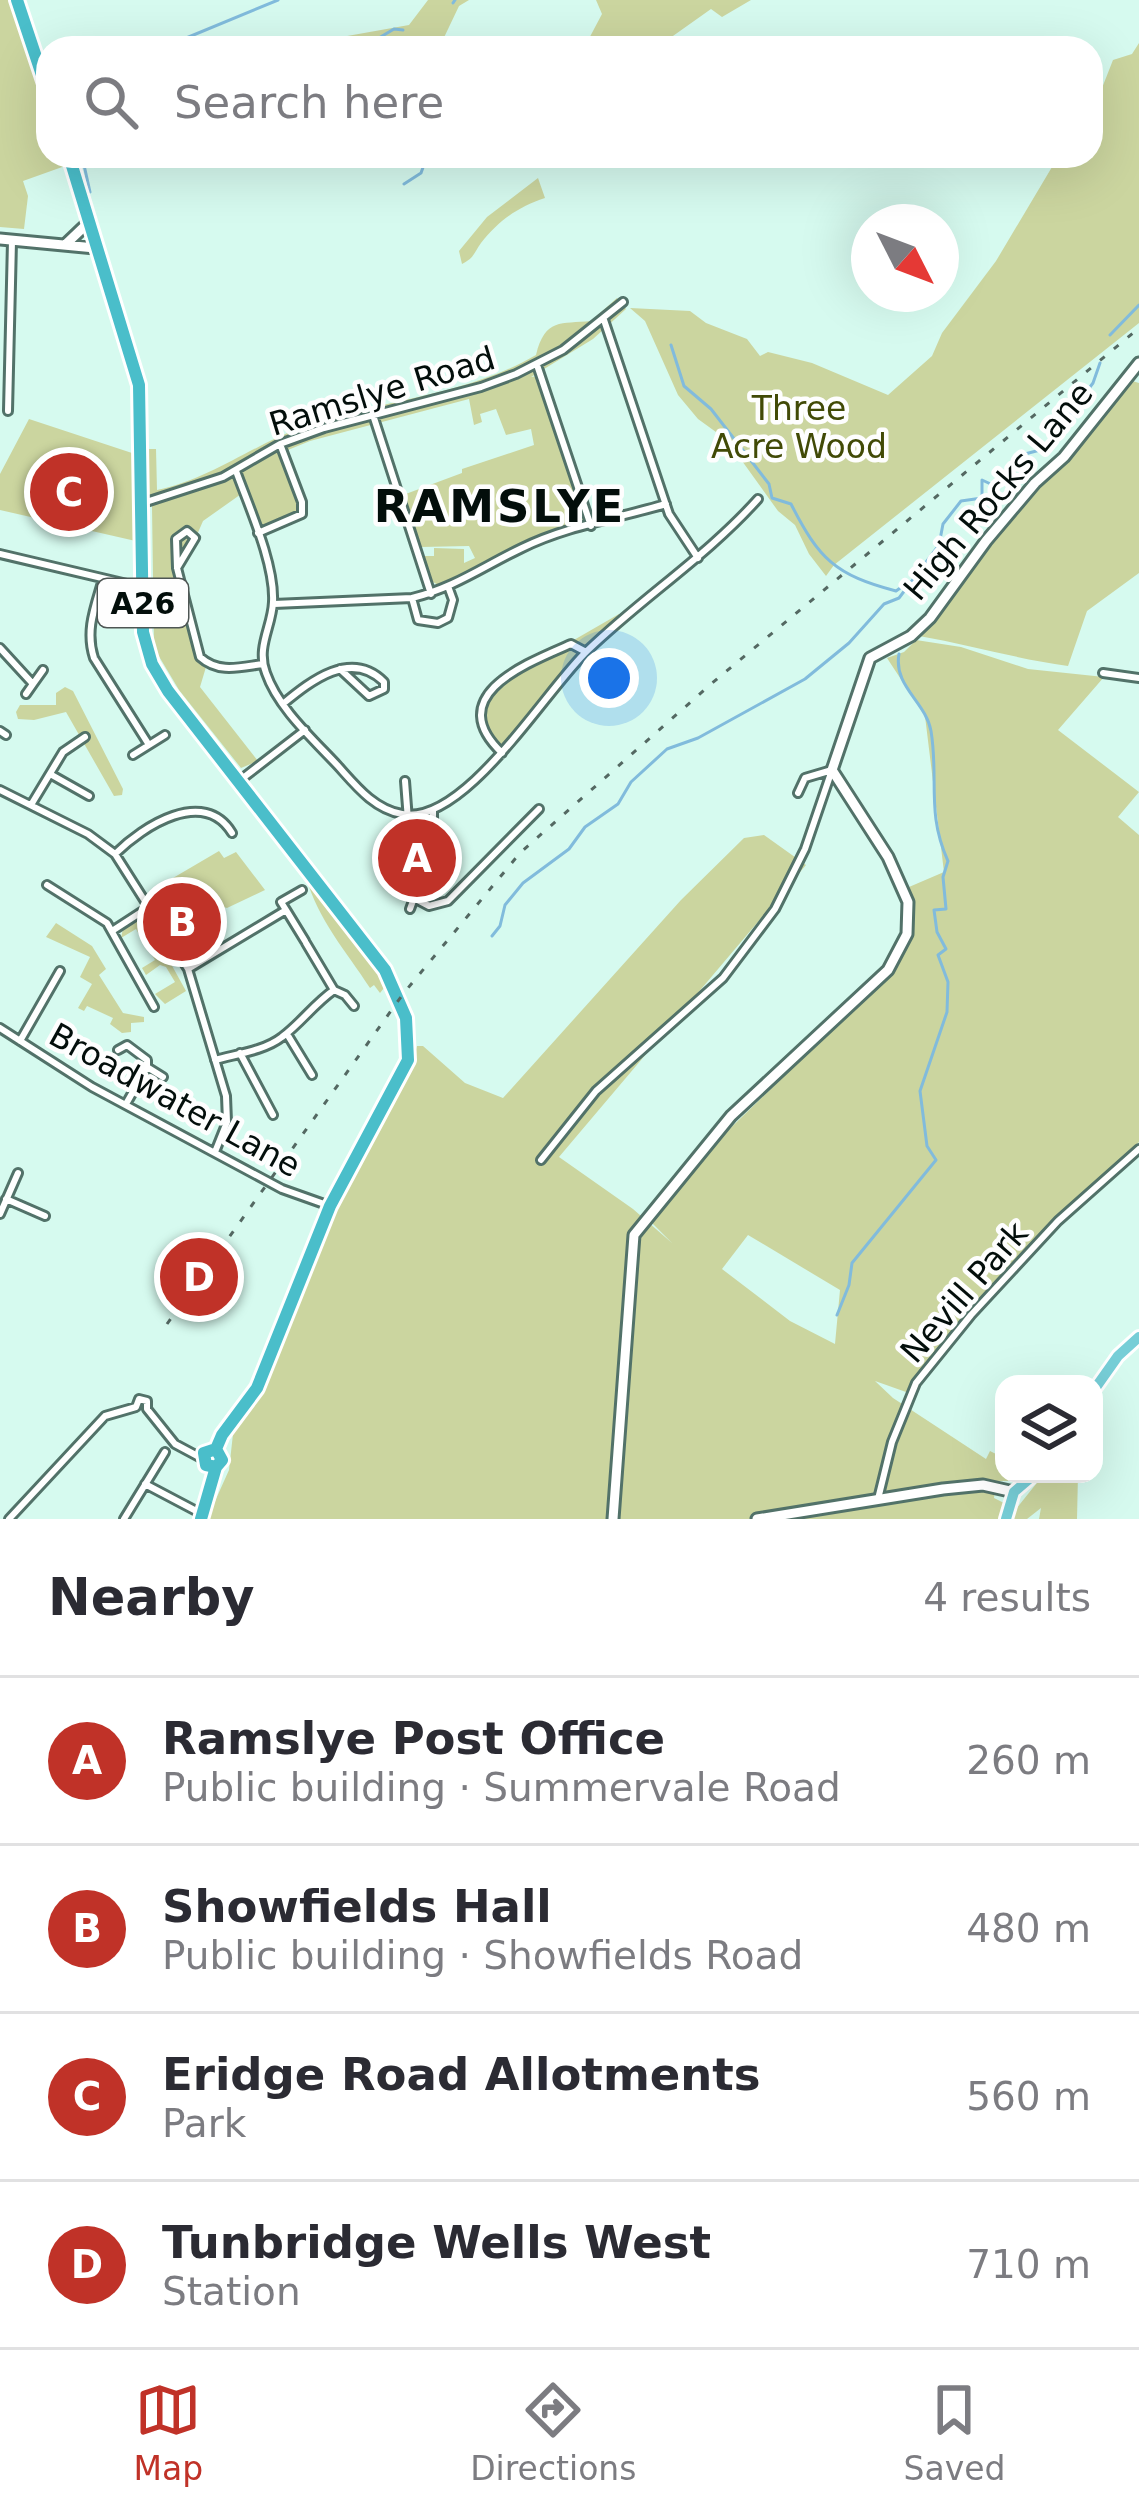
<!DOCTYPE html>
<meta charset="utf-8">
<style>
:root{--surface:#fff;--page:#f2f2f3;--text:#2b2b33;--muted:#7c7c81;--line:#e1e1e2;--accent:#c03228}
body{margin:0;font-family:"DejaVu Sans",sans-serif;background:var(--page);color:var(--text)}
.controls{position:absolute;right:36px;bottom:36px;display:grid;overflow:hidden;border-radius:24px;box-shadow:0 12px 48px #0002}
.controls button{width:108px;height:108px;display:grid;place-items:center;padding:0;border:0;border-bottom:3px solid var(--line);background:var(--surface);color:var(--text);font:60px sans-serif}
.compass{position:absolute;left:851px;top:204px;width:108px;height:108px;border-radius:50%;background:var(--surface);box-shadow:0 12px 48px #0002;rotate:132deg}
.you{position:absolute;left:609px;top:678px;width:42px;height:42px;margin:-30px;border:9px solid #fff;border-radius:50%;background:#1a73e8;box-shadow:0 0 0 18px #1a73e833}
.badge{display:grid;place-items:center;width:78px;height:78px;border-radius:50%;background:var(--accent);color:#fff;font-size:39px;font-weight:700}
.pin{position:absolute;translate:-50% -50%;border:6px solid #fff;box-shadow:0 3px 12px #0006}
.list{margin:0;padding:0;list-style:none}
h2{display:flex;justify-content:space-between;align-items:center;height:156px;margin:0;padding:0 48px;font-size:51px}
h2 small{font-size:39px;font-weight:400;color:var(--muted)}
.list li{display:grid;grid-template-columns:78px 1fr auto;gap:36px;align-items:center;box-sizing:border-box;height:168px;padding:0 48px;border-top:3px solid var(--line)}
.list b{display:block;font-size:45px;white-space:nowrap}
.list p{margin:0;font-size:39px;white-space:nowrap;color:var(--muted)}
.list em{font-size:39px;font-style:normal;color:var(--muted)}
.icon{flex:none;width:66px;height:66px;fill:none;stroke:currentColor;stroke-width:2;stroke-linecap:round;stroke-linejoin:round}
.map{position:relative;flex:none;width:1139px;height:1519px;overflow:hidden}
.search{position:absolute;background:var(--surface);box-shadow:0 12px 48px #0002;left:36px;right:36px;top:36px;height:132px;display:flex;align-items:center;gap:30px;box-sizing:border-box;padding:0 42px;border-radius:36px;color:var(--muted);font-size:45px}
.sheet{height:828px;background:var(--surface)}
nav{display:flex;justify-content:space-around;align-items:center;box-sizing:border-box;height:168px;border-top:3px solid var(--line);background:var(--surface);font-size:33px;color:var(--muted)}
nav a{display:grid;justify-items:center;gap:6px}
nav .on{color:var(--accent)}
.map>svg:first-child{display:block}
.green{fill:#cbd59f;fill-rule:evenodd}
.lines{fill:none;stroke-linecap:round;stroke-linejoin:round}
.stream{stroke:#81bbdc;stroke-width:3}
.minor-casing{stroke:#527269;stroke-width:12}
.tertiary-casing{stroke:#527269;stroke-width:15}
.primary-casing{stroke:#fff;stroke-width:16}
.trunk-casing{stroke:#fff;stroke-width:18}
.minor{stroke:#fff;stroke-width:6}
.tertiary{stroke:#fff;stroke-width:9}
.primary{stroke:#77ced7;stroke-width:10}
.trunk{stroke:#4abeca;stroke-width:12}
.rail{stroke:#546862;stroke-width:3;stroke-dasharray:6 12;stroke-linecap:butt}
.labels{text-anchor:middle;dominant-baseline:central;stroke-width:9;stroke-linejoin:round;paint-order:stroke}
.shield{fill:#fefefe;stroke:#4e5654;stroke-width:3}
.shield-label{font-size:30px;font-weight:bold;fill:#030e0b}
.street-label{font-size:33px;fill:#030e0b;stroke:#fefefe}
.park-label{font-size:33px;fill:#414a06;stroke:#fefefe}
.district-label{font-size:45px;font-weight:bold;letter-spacing:3px;fill:#030e0b;stroke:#fefefe}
</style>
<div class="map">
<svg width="1139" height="1519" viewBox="0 0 1139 1519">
<rect width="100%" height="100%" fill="#d6faef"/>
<path class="green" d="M 0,0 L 10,0 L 48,119 L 48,156 L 61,156 L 65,166 L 23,181 L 28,196 L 24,229 L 0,227 Z
M 428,0 L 469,0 L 459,6 L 439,48 L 401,48 L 396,42 L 375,48 L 328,48 L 336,38 L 409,25 Z
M 596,0 L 751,0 L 722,17 L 711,9 L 656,48 L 584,48 L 602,14 Z
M 1139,43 L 1139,323 L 834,565 L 826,576 L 809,554 L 795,525 L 778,511 L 727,440 L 698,419 L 678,395 L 645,321 L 630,308 L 690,311 L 706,323 L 747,339 L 760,356 L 768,352 L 812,363 L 888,395 L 932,356 L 942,333 L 996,261 L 1052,167 L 1063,156 L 1091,156 L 1091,116 L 1113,60 L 1132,54 Z
M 538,178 L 545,198 C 518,207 499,220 481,243 C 474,253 474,258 462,264 L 459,251 L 487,217 Z
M 617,298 L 626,309 L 593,339 L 531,377 L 538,376 L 563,441 L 560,443 L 574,492 L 579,491 L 590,526 L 523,547 L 446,589 L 431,581 L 423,556 L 434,556 L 434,548 L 464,549 L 464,563 L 475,558 L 469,546 L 421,547 L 403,495 L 462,473 L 462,469 L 534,445 L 531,429 L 506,435 L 496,409 L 480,414 L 482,422 L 474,425 L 469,399 L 310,441 L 283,452 L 301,513 L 259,531 L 244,492 L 203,521 L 193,544 L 176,569 L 199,657 L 206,667 L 200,687 L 258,761 L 241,768 L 179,690 L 154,648 L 152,507 L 151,500 L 146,500 L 144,449 L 156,449 L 157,490 C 211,479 252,445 303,427 C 379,400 466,396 536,355 C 545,318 561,324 591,321 Z
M 1129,380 L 1139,383 L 1139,573 L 1087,611 L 1068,666 C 1017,659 970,645 919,636 L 933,624 L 989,544 Z
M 29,419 L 138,455 L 140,542 L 0,510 L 0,474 Z
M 619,614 L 622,618 L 584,653 L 502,752 L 486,737 L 482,704 L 494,686 Z
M 916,640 L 961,647 L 1028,669 L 1104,677 L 1058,730 L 1139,792 L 1118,817 L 1139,835 L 1139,1142 L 1000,1276 L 906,1392 L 875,1381 L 893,1398 L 986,1459 L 990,1451 L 1004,1458 L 1004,1474 L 1031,1474 L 1014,1481 L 996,1481 L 994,1498 L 1016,1509 L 1044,1474 L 1078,1474 L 1077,1519 L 1039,1519 L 1041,1508 L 1027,1519 L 207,1519 L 229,1470 L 233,1434 L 265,1381 L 341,1195 L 411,1068 L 417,1046 L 423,1046 L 465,1083 L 503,1098 L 681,900 L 744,838 L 764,835 L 806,865 L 559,1157 L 633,1209 L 672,1243 L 652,1223 L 710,1148 L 889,974 L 914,928 L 909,887 L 944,872 L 925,716 L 887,658 L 904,652 ZM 748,1235 L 840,1290 L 835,1344 L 790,1321 L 722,1269 Z
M 65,687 L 73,691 L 123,789 L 122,795 L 114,796 L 66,712 L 34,720 L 18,719 L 16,712 L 20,705 L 56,705 L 56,693 Z
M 219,851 L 224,858 L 236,852 L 265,890 L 227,908 L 210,903 L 206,914 L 197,919 L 173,878 Z
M 306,877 L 376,966 L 384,988 L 380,993 L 374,985 L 370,988 C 346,951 318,920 306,877 Z
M 145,917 L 186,991 L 165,1004 L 155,994 L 175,982 L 166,967 L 160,965 L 146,975 L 142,968 L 155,960 L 136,929 L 121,938 L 123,929 Z
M 56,923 L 92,946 L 106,969 L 99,975 L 123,1013 L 144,1017 L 144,1022 L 131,1023 L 131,1032 L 122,1033 L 110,1024 L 113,1018 L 87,1006 L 84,1011 L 78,1008 L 92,984 L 80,977 L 90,957 L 46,937 Z"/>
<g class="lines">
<path class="stream" d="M 453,3 L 455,0
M 162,48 L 278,0
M 362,48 L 394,29 L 403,30
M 419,48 L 423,41
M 82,156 L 90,192
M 404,184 L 421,173 L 427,156
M 1110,335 L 1139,305
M 671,345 L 684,386 L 711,409 L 769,484 L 772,498 L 791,504 C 819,559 835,575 896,591 L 903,586
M 492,936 L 500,926 L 505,905 L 523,883 L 569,849 L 585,827 L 618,804 L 631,782 L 667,749 L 698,738 L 805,679 L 849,643 L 884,604 L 899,598 L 939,545 L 943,524 L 961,501 L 982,498 L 982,480 L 995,486 L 1021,455 L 1044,449 L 1093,383 L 1100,363
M 837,1315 L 849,1285 L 852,1263 L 936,1160 L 927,1146 L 920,1091 L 947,1012 L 948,982 L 938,955 L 946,949 L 937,932 L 934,910 L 946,909 L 943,877 L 948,861 C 926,813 939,779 931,731 C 926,702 893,686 899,654"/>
<defs>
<path id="minor" d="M 604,320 L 669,514 L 698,558
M 537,365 L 591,526
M 8,411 L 12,241
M 373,415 L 431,594
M 236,471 C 249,507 275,564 273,602 C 272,627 256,647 266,673 C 278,708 313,739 338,766 C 356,786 374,809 402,814 C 465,826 547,688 588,650 C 643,597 707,556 758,499
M 143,503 L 223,477 L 280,444 L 324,428 L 481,387 L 516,374 L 563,350 L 623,302
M 258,533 L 302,514 L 302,502 L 280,444
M 0,554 L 140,587
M 177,568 L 195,538 L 187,531 L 176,539 L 177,568 L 200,657 C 219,674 240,667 263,664
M 103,579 C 95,607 85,630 94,658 L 149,745
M 412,598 L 418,620 L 438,623 L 448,618 L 453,600 L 449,589
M 274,604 L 412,598 C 454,588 484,566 522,548 C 566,526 619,518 666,504
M 0,648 L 33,684 L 43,670
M 1103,673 L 1139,678
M 26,694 L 33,684
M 284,703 C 311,681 351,649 384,682 L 384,689 L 369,696 L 340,669
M 0,731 L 6,735
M 502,753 C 442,696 525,664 571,644 L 586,652
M 133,755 L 165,735
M 50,774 L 89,796
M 239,781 L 305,730
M 405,781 L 414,898 L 410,909
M 0,790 L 88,834 L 115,854 L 188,969 L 226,1096 L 227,1122 L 215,1152
M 798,793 L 805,778 L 832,770
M 31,805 L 63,752 L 85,737
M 409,838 L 388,842 L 384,853 L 395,858 L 426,854 L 433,844 L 433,810
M 115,854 C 143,826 204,787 232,833
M 47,885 L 107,923 L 154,1007
M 414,898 L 429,906 L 448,901 L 539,809
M 286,910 L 281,902 L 302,890
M 112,931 L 149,907
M 188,969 L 286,910 L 305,941
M 334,990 L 345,995 L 354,1006
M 0,1028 L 92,1087 L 282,1189 L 327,1205
M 287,1034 L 312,1075
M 20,1041 L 60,971
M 118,1050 L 127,1045 L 147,1060 L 147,1067 L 126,1104
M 240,1053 L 273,1115
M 215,1060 C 236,1054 264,1051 282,1037 C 301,1023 314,1004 334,990 L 306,943
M 147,1067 L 163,1077
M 541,1160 L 596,1091 L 723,978 L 775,909 L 805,849 L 832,770
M 6,1199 L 45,1216
M 0,1214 L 18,1173
M 145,1484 L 200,1513
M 878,1499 L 892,1442 L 916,1383 L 971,1315 L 1058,1221 L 1139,1149
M 9,1519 L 105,1416 L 136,1407 L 139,1399 L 147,1401 L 147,1409 L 175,1444 L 203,1459
M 124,1519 L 165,1452"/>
<path id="tertiary" d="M 0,239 L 95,248
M 67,243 L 88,223
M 613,1519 L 634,1235 L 731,1116 L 888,970 L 907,934 L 908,902 L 888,857 L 832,770 L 870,658 L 911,636 L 930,618 L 986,541 L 1035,483 L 1064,457 L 1139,363
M 757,1519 L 943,1489 L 983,1485 L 1014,1492"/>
<path id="primary" d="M 1094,1390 L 1118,1356 L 1139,1337
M 1006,1519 L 1014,1492 L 1035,1474"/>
<path id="trunk" d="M 17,0 L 48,93
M 69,156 L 139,385 L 143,632 L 152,664 L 168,691 L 385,970 L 406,1018 L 408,1060 L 330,1206 L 257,1388 L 222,1435 L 216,1449 L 204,1453 L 206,1465 L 216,1467
M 201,1519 L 216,1467 L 222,1460 L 216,1449"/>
</defs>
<use href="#minor" class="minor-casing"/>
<use href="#tertiary" class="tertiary-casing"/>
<use href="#primary" class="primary-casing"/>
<use href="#trunk" class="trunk-casing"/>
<use href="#minor" class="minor"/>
<use href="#tertiary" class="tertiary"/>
<use href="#primary" class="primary"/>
<use href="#trunk" class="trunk"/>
<path class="rail" d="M 167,1324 L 403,994 L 520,853 L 711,684 L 1139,328"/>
</g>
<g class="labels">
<rect class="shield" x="98" y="579" width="90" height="48" rx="9"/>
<g class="shield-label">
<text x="143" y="603">A26</text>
</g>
<g class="street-label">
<text transform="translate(382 391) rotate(-17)">Ramslye Road</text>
<text transform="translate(998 491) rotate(-50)">High Rocks Lane</text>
<text transform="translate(175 1100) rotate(29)">Broadwater Lane</text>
<text transform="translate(964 1292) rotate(-49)">Nevill Park</text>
</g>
<g class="park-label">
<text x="799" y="408">Three<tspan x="799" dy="38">Acre Wood</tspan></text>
</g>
<g class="district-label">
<text x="500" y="506">RAMSLYE</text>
</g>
</g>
</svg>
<div class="controls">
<button><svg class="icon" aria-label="layers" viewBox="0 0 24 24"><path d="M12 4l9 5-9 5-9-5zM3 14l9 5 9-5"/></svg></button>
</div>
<svg class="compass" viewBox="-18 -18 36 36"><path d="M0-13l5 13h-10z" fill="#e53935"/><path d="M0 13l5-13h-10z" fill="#7c7c81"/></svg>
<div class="you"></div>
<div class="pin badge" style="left:417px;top:858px">A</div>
<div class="pin badge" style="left:182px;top:922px">B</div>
<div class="pin badge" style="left:69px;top:492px">C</div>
<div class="pin badge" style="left:199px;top:1277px">D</div>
<div class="search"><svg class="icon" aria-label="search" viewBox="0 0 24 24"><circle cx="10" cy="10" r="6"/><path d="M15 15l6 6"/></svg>Search here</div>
</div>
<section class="sheet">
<h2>Nearby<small>4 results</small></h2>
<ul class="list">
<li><span class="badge">A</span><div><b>Ramslye Post Office</b><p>Public building · Summervale Road</p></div><em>260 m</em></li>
<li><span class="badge">B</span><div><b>Showfields Hall</b><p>Public building · Showfields Road</p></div><em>480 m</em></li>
<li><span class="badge">C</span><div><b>Eridge Road Allotments</b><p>Park</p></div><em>560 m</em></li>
<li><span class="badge">D</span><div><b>Tunbridge Wells West</b><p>Station</p></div><em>710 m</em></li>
</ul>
</section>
<nav>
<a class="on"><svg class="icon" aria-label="map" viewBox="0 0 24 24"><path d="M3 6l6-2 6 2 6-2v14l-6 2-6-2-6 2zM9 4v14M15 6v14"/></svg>Map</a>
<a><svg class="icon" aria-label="directions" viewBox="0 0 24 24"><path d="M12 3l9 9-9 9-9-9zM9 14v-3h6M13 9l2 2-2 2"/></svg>Directions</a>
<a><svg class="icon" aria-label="saved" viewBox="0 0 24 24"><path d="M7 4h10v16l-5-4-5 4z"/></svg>Saved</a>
</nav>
